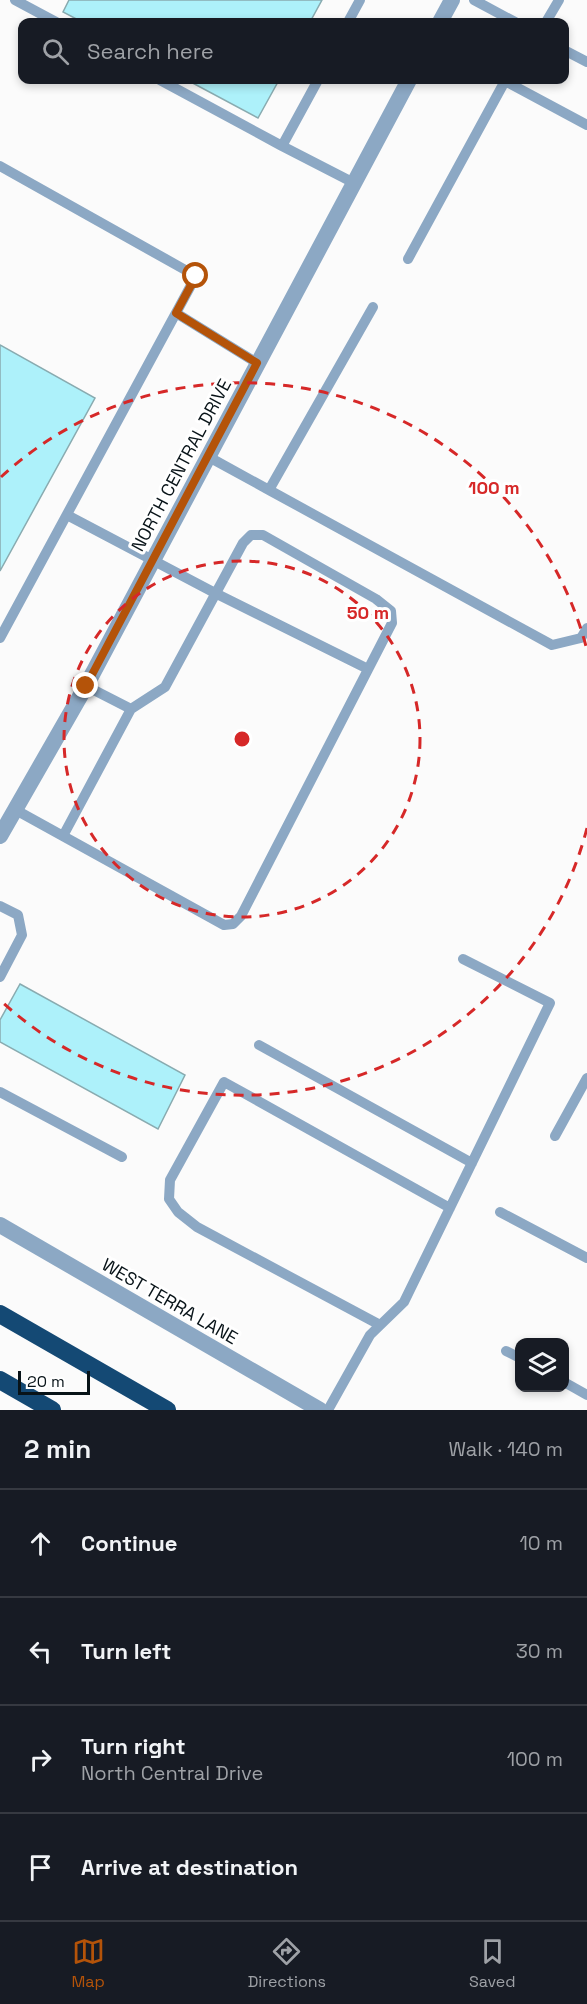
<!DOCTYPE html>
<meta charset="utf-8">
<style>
:root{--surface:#171b24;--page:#242831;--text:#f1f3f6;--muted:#9ea1a6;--line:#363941;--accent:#b45309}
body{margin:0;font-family:"Space Grotesk",sans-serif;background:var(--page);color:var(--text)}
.controls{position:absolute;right:18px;bottom:18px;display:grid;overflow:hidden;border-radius:12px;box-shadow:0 3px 9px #0003}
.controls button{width:54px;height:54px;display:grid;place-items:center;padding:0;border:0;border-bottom:2px solid var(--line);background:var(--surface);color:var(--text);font:30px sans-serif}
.scale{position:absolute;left:18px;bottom:15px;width:72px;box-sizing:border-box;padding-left:6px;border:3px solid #081318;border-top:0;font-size:16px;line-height:21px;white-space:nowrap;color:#081318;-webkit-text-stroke:4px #fff;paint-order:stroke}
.stop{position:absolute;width:18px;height:18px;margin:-14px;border:4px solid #b45309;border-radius:50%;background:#fff}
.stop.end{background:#b45309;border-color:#fff;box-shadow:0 2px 6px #0008}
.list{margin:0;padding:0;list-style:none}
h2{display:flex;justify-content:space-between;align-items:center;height:78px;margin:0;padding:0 24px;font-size:26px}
h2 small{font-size:20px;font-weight:400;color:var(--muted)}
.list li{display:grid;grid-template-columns:39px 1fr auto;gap:18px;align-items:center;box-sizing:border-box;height:108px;padding:0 24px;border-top:2px solid var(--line)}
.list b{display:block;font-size:22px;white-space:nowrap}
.list p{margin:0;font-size:20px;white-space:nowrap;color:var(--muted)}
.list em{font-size:20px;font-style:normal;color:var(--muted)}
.icon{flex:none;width:33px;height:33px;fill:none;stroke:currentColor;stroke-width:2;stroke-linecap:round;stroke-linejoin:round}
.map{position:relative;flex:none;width:587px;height:1410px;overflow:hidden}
.search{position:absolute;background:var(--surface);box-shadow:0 3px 9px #0003;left:18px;right:18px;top:18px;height:66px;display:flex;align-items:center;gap:15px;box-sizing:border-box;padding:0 21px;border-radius:12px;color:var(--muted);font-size:22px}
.sheet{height:510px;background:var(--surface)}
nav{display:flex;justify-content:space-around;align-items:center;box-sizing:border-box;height:84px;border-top:2px solid var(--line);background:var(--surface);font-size:16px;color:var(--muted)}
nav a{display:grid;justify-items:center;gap:3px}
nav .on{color:var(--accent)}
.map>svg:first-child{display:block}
.building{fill:#adf1fa;stroke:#89abb0;stroke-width:1.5}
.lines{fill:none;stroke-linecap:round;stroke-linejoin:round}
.service{stroke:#8ca8c4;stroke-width:10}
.minor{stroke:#8ca8c4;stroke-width:16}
.tertiary{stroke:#8ca8c4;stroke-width:16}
.motorway{stroke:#144974;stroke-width:18}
.route{stroke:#b45309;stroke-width:8}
.ring{fill:none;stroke:#d62828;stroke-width:3;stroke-dasharray:10 8}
.labels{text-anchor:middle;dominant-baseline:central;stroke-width:6;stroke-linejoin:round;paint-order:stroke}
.street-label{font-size:18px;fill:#081318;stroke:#fff}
.centre{fill:#d62828;stroke:#fff;stroke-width:3}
.ring-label{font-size:18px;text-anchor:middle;font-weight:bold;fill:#d62828;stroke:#fff;stroke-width:6;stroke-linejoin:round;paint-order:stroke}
</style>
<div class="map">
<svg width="587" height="1410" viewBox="0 0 587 1410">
<rect width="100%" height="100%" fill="#fbfbfb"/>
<path class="building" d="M 69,0 L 322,0 L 310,22 L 82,22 L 63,12 Z
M 187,80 L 279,80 L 258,118 Z
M 0,345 L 95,398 L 0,571 Z
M 20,984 L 185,1075 L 158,1129 L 0,1042 L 0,1020 Z"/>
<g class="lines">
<path class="service" d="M 15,0 L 56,22
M 474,0 L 515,22
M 348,22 L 360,0
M 546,22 L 559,0
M 564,50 L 587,62
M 160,80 L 282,146
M 318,80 L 282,146 L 354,183
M 505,81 L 587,125
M 0,166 L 196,276 L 0,638
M 408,259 L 505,81 L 502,80
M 176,313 L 257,363
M 207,456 L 269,490 L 373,307
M 269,490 L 552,645 L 581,638 L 587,628
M 67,515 L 215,593 L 368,669
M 86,686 L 131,709
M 14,809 L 224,925 L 233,924 L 241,916 L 392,623 L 391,611 L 376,599 L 263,535 L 251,535 L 243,543 L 165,687 L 131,709 L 63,836
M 0,906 L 18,915 L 22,935 L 0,977
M 259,1045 L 472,1163
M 0,1092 L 122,1157
M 555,1136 L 587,1078
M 500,1212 L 587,1258
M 380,1325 L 197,1227 L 178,1212 L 169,1199 L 170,1180 L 224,1082 L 450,1208
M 506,1351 L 520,1358
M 564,1382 L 587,1395
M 328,1410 L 370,1335 L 404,1302 L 550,1003 L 463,959"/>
<path class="minor" d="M 440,22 L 452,0
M 0,836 L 86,686 L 409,80"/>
<path class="tertiary" d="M 0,1225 L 320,1410"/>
<path class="motorway" d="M 0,1314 L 167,1410
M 0,1380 L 52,1410"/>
</g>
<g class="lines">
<path class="route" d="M 86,686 L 257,363 L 176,313 L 196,276"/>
</g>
<g class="ring">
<circle cx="242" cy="739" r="178"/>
<path d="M587 828A356 356 0 0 1 1 1001M1 477A356 356 0 0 1 587 650"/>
</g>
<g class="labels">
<g class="street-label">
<text transform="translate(181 465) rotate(-62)">NORTH CENTRAL DRIVE</text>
<text transform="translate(170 1301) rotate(30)">WEST TERRA LANE</text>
</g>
</g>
<circle cx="242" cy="739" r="9" class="centre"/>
<g class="ring-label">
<text x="494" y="494">100 m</text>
<text x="368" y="619">50 m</text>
</g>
</svg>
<div class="controls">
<button><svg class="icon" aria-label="layers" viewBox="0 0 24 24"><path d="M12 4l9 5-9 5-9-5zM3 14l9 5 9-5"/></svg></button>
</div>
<div class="scale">20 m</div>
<div class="stop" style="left:196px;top:276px"></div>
<div class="stop end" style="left:86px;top:686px"></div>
<div class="search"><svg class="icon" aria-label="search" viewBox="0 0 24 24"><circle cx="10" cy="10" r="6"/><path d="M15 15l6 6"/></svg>Search here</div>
</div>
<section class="sheet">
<h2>2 min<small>Walk · 140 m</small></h2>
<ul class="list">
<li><svg class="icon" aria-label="ahead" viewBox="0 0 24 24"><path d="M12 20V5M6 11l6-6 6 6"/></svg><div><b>Continue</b></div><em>10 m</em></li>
<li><svg class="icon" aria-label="left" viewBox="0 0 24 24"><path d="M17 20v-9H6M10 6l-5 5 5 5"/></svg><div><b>Turn left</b></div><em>30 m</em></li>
<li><svg class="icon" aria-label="right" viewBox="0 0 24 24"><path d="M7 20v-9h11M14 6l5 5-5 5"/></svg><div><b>Turn right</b><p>North Central Drive</p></div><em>100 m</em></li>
<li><svg class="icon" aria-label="arrive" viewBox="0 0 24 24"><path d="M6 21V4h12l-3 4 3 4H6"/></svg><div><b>Arrive at destination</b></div></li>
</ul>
</section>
<nav>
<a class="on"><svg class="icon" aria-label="map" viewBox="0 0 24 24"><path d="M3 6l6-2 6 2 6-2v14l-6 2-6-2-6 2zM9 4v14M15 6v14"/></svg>Map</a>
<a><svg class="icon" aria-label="directions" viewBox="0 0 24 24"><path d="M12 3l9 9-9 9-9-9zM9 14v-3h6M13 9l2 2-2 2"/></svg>Directions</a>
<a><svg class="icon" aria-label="saved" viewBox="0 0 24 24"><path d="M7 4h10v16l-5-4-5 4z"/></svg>Saved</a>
</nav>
